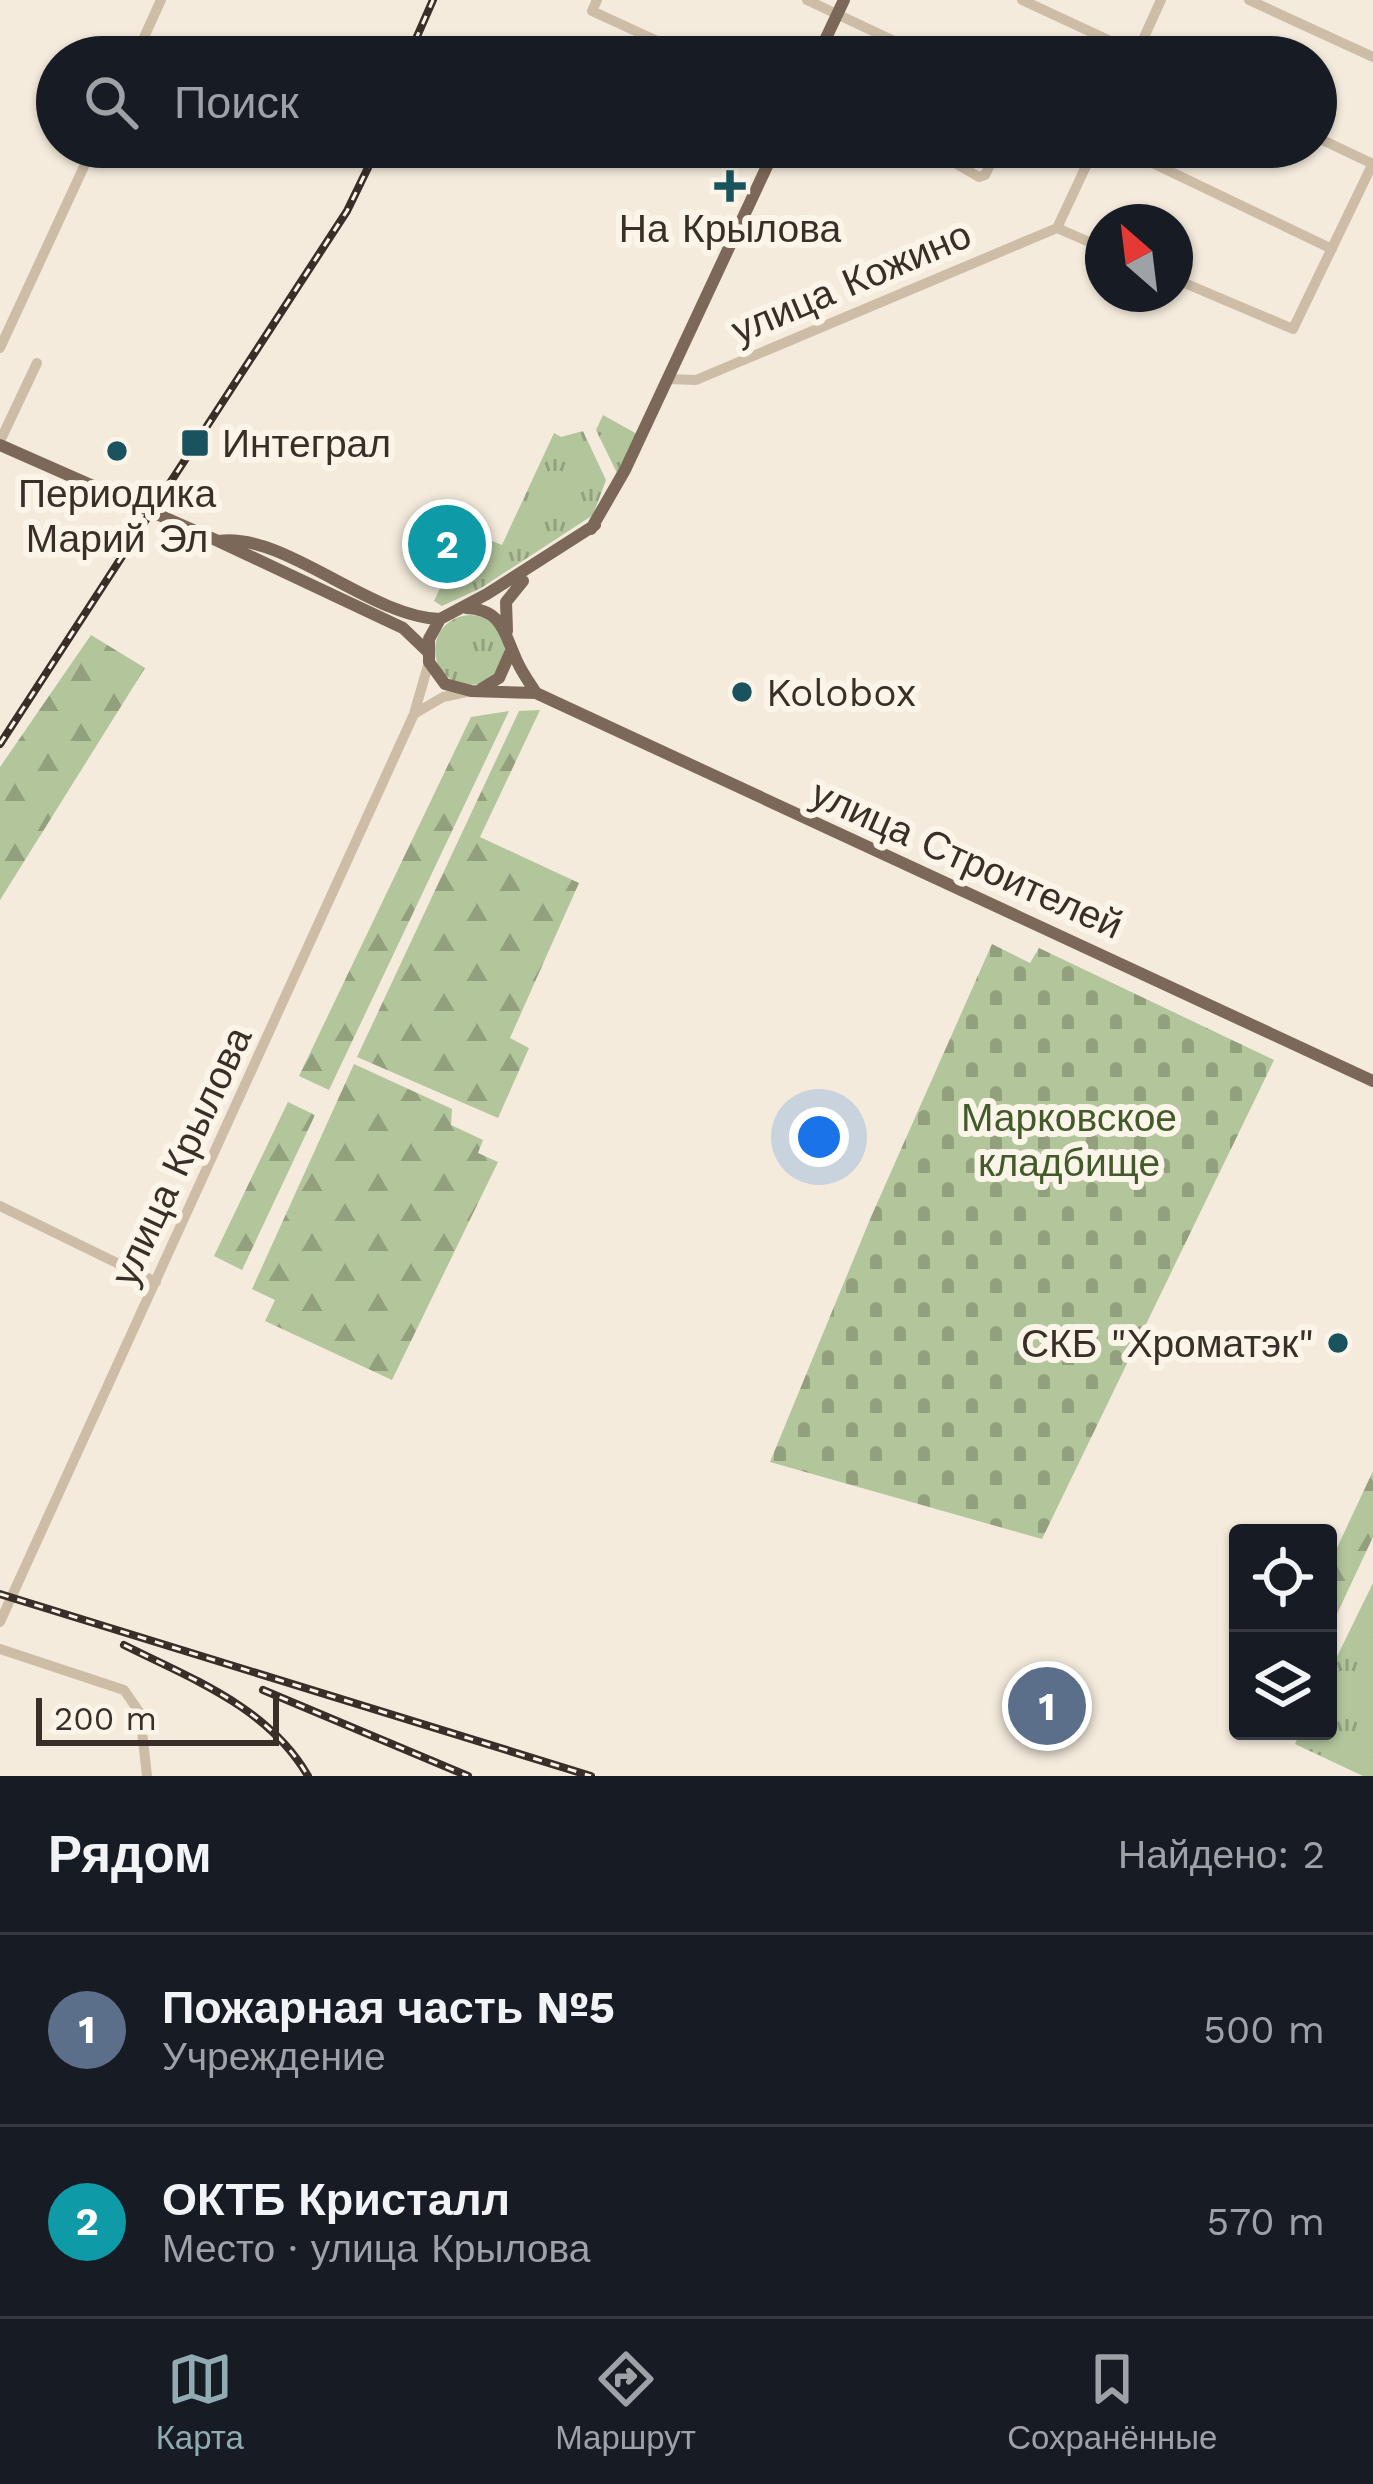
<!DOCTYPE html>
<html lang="ru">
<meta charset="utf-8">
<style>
:root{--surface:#171b24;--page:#242831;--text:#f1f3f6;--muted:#9ea1a6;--line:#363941;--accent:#90abb2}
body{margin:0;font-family:"Work Sans",sans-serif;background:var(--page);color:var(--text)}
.controls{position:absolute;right:36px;bottom:36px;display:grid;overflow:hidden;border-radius:12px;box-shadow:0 3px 9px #0004}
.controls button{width:108px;height:108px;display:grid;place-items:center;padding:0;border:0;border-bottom:3px solid var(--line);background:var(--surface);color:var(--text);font:60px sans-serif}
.compass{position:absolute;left:1085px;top:204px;width:108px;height:108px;border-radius:50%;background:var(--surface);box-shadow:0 3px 9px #0004;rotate:332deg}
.scale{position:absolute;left:36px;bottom:30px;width:243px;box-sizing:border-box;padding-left:12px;border:6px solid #392f28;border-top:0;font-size:33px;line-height:42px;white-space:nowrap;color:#392f28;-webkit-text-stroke:9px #fbf5e9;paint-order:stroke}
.you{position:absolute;left:819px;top:1137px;width:42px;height:42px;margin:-30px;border:9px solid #fff;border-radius:50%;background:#1a73e8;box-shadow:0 0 0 18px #1a73e833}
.badge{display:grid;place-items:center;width:78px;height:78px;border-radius:50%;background:var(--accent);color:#fff;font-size:39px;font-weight:700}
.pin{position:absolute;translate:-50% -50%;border:6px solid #fff;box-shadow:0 3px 12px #0006}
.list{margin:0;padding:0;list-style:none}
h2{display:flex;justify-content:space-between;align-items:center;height:156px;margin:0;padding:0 48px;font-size:51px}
h2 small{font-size:39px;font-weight:400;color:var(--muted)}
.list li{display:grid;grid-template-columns:78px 1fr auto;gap:36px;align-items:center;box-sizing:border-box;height:192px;padding:0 48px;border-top:3px solid var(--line)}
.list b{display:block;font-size:45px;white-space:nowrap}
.list p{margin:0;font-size:39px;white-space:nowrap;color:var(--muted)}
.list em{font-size:39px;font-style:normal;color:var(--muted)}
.icon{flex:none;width:66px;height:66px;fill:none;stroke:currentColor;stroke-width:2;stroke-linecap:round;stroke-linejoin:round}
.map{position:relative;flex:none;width:1373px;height:1776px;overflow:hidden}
.search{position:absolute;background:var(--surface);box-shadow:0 3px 9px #0004;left:36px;right:36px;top:36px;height:132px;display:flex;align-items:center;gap:30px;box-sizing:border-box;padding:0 42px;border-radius:66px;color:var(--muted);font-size:45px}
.sheet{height:540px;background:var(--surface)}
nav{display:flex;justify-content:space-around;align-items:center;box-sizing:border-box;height:168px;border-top:3px solid var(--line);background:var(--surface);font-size:33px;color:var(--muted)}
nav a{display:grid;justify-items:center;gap:6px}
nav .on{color:var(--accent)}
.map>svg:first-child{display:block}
.grass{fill:url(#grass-tufts)}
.forest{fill:url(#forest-firs)}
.cemetery{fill:url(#cemetery-stones)}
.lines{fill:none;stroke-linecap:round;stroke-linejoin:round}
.minor{stroke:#cdbda7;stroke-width:10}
.major{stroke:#7c6858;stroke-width:12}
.rail-casing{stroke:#392f28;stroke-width:8}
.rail{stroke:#fbf5e9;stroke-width:3;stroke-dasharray:9;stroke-linecap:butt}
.poi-dot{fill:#1a525e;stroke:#fbf5e9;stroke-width:4.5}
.labels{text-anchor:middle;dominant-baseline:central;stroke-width:12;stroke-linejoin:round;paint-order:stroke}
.poi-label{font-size:39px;fill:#392f28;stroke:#fbf5e9}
.street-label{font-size:39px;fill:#392f28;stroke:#fbf5e9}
.park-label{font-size:39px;fill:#435a2a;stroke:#fbf5e9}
</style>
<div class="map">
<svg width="1373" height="1776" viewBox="0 0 1373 1776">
<defs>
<pattern id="grass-tufts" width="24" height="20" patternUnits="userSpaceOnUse" patternTransform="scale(3)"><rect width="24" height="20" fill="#b2c59b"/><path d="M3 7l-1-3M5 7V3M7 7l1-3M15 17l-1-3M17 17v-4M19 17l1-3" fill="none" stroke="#92a07e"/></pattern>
<pattern id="forest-firs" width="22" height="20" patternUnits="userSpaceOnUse" patternTransform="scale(3)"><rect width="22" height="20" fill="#b2c59b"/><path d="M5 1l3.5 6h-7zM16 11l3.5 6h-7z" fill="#92a07e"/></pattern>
<pattern id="cemetery-stones" width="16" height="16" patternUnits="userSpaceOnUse" patternTransform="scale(3)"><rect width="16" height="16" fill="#b2c59b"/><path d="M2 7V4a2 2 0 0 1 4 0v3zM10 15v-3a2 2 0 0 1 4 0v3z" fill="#92a07e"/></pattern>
</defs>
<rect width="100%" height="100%" fill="#f4ebdc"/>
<path class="grass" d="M 603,415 L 637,434 L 617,473 L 596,430 Z
M 583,431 L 606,480 L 593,515 L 481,588 L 442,606 L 434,601 L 450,567 L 469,576 L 490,540 L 502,545 L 554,433 L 561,437 Z
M435 650a35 35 0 1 1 70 0a35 35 0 1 1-70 0Z
M 1373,1583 L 1373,1776 L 1363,1776 L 1295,1744 L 1301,1731 L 1328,1731 L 1328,1675 Z"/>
<path class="forest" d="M 91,635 L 145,668 L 0,900 L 0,767 Z
M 540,710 L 480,837 L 579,883 L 510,1038 L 529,1048 L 498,1118 L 357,1057 L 519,711 Z
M 509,711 L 329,1090 L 299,1076 L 471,717 Z
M 354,1064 L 452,1109 L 451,1125 L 483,1140 L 478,1153 L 498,1162 L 392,1380 L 265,1321 L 275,1300 L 252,1289 Z
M 288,1102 L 315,1115 L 242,1270 L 214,1256 Z
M 1373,1471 L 1373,1537 L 1328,1633 L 1328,1567 Z"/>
<path class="cemetery" d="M 992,944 L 1030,963 L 1039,948 L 1274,1060 L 1042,1539 L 770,1462 L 871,1217 Z"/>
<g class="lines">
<path class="minor" d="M 597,0 L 592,11 L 692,57
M 807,0 L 928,57
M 1022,0 L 1145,57
M 1249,0 L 1373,57
M 135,57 L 161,0
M 1135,57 L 1161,0
M 1316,137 L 1373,164
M 927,147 L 979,177 L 985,175 L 999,147
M 1119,147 L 1332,249
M 1057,228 L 1095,147
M 1057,228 L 1103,248
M 1175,279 L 1293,329 L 1373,163
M 0,348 L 93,147
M 667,379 L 696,380 L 1057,228
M 0,441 L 37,363
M 414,714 L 443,697 L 471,691
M 0,1206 L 156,1282
M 0,1622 L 414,714 L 429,662
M 0,1649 L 124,1690 L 140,1713 L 147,1776"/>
<path class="major" d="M 817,57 L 844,0
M 0,445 L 218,541 L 403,628 L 427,651
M 595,525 L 487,594 L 440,619 L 429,639 L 429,662 L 445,684 L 471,691 L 536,693 L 1373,1081
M 591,529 L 625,470 L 776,147
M 219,541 C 284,532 370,617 440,619
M 466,608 C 502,609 504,633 516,659 C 521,671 529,682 536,693
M 507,631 L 506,602 L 523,581
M 481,689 L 499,678 L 511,651"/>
<defs>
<path id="rail" d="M 408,57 L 433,0
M 0,744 L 347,211 L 378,147
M 0,1594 L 591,1776
M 124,1645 C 192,1679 268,1707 308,1776
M 263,1690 L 468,1776"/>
</defs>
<use href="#rail" class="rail-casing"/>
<use href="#rail" class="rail"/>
</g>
<g class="poi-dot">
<path d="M724 168h12v12h12v12h-12v12h-12v-12h-12v-12h12z"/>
<rect x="180" y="428" width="30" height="30" rx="6"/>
<circle cx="117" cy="451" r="12"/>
<circle cx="742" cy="692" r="12"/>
<circle cx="1338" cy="1343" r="12"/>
</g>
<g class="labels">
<g class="poi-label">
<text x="730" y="228">На Крылова</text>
<text x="222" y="443" text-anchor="start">Интеграл</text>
<text x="117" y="493">Периодика<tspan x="117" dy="45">Марий Эл</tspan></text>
<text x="766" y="692" text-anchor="start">Kolobox</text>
<text x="1314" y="1343" text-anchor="end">СКБ "Хроматэк"</text>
</g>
<g class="street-label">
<text transform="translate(851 282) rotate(-23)">улица Кожино</text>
<text transform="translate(967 859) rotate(24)">улица Строителей</text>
<text transform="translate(181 1156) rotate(-65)">улица Крылова</text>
</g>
<g class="park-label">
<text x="1069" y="1117">Марковское<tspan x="1069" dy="45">кладбище</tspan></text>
</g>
</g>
</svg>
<div class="controls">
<button><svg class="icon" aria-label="locate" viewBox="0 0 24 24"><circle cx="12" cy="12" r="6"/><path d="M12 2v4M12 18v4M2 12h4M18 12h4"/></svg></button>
<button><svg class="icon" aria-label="layers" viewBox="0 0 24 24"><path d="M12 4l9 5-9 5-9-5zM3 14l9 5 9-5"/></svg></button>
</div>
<svg class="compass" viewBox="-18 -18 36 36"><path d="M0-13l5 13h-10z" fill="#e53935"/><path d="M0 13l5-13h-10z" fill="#9ea1a6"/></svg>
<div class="scale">200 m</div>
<div class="you"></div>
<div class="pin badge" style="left:1047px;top:1706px;background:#5c6f8a">1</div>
<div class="pin badge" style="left:447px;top:544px;background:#0f9aa8">2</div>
<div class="search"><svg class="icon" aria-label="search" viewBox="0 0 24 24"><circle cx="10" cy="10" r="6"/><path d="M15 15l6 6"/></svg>Поиск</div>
</div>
<section class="sheet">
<h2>Рядом<small>Найдено: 2</small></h2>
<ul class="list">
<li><span class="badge" style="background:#5c6f8a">1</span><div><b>Пожарная часть №5</b><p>Учреждение</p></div><em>500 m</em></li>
<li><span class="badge" style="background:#0f9aa8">2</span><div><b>ОКТБ Кристалл</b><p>Место · улица Крылова</p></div><em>570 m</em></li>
</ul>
</section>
<nav>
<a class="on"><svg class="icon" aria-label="map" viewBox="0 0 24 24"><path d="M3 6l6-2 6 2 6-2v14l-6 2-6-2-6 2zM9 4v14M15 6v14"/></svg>Карта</a>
<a><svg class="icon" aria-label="directions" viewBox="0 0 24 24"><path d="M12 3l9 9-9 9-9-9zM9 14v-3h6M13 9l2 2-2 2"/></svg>Маршрут</a>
<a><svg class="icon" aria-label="saved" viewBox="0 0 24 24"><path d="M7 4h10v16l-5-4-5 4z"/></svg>Сохранённые</a>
</nav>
